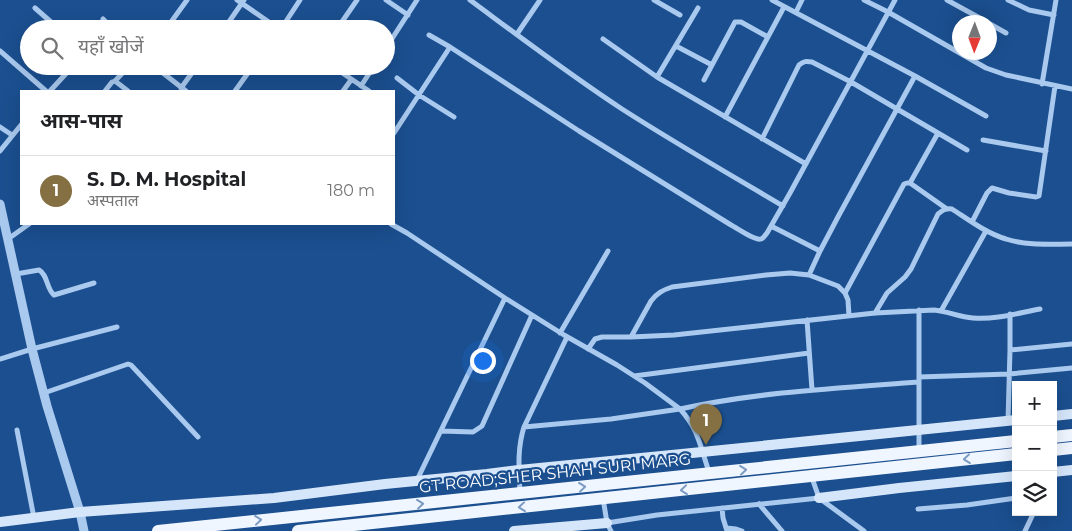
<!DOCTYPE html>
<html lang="hi">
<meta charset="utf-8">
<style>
:root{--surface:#fff;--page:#f6f6f6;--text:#202124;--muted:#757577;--line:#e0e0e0;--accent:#847042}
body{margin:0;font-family:Montserrat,"Noto Sans Devanagari",sans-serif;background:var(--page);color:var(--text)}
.controls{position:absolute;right:15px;bottom:15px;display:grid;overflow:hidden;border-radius:0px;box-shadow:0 5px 20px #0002}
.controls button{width:45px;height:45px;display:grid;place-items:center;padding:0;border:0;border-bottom:1px solid var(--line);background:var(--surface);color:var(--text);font:25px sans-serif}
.compass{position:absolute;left:952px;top:15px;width:45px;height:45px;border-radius:50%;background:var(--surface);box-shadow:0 5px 20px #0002;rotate:181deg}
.you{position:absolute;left:482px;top:360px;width:18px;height:18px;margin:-12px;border:4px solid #fff;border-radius:50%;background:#1a73e8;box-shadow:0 0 0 8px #1a73e833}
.badge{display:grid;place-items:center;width:32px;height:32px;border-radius:50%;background:var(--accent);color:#fff;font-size:16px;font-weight:700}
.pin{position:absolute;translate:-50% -41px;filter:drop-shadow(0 1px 2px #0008)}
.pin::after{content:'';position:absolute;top:26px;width:18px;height:15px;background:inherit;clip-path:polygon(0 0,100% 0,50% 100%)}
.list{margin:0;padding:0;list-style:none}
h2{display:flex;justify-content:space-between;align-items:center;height:65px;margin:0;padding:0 20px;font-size:21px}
h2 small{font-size:16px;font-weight:400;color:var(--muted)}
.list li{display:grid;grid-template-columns:32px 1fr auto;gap:15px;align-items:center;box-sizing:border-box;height:70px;padding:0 20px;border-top:1px solid var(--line)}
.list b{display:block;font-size:19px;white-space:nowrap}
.list p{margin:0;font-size:16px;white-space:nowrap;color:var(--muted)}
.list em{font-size:16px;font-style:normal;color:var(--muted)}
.icon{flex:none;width:28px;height:28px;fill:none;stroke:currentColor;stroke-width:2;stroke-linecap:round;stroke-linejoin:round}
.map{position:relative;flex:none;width:1072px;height:531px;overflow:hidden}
.search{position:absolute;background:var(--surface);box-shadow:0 5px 20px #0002;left:20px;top:20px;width:375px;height:55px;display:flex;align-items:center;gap:12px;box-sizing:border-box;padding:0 18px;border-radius:28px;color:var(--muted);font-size:19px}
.panel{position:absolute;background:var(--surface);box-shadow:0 5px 20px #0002;left:20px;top:90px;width:375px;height:135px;border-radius:0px}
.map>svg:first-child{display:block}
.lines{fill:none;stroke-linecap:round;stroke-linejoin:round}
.minor{stroke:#a9c9ee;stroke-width:5}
.tertiary{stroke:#a9c9ee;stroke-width:9}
.secondary{stroke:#d6e6fa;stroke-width:10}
.primary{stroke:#f0f6ff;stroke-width:12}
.oneway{stroke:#7b9ac1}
.labels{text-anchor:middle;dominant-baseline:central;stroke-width:4.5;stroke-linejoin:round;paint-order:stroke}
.street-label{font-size:16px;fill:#fff;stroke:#1b4f8f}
</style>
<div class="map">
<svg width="1072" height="531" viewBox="0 0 1072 531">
<rect width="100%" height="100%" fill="#1b4f8f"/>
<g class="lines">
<path class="minor" d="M 237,0 L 279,29
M 386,0 L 408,15
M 470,0 C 520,37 570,75 622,109 C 675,143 729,174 783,206
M 654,0 L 680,15
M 772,0 L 915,76 L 839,215 L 820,251 L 809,275
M 864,0 L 888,12 L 986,68 L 1006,75 L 1072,89
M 947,0 L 987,22
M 1008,0 L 1029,10 L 1054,15
M 35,8 L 59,29
M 796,12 L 802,0
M 103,19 L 113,29
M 990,24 L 1006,33
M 166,29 L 187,0
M 224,29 L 244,0
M 281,29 L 300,0
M 337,29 L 357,0
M 517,34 L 540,0
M 429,35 L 450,47 L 579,131 L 731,225 C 737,228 755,241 761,239 C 764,238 765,235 767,233 L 790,193 L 895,0
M 603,39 L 657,77 L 806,164
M 676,46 L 712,65
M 386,48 L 417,0
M 0,51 L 46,91
M 154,66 L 186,91
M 332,66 L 369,91
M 915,76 L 986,116
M 657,77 L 698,8
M 397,78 L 419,95 L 454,117
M 704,80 L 735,22 L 741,22 L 768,37
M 115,81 L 129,66
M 1042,84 L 1056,0
M 361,86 L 374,66
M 181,88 L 197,66
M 50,91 L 73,66
M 105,91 L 112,82 L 115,81 L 128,91
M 235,91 L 253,66
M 343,91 L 351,80
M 725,117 L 784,7
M 0,127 L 12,135
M 394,133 L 450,47
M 762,139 L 799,65 C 804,61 806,61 812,62 L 851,82 L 967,150
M 983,140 L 1046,151
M 0,151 L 21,125
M 910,183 L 938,133
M 972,222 L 987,193 L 992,188 L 1009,193 L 1036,197 L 1039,196 L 1055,86
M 391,224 L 407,233 L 505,298 L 564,335 L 617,365 L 645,383 L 680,409 C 758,392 839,388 918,382
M 771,226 L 820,251
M 8,239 L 29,224
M 16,274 L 39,270 C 48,275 46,288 54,295 L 94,283
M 845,293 L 904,184 L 907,183 L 910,183 L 947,209
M 941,311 L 986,231
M 875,313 L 887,293 L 905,277 L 911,269 L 938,214 C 943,210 945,208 952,209 C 969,220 986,233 1006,239 C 1027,246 1051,244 1072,244
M 1010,314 L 1010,350 L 1072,344
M 807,320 L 812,390
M 560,333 L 608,251
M 631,337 L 651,301 C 657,293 663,290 672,287 L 766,275 L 790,273 L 809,275 L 838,286 L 845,293 L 848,300 L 849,316
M 588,349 L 595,339 L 602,337 L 631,337 L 674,335 L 875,313 L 934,310 C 947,311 959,317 973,318 C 995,320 1018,313 1040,309
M 0,359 L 32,349 L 117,327
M 634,376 L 809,353
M 919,377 L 1009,374 L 1072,368
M 44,393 L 128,364 L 131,365 L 198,437
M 1008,421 L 1010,350
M 524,427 L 611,419 L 680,409 C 699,430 700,446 709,472
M 17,430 L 34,518
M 441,431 L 473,432 L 482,426 L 532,315
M 919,451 L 919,310
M 811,475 L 819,498 L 864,531
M 417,480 L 505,298
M 520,493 C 519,470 517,449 524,427 L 567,337
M 603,498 L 607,523 L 611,531
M 759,504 L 782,531
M 722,508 L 723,518 L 727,531
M 918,509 L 967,505 L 1016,498
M 607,523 L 657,515 L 819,498
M 726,528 L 736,529 L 742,531
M 1025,531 L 1034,512"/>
<path class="tertiary" d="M 0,204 L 32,349 L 47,406 L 80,512 L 84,531"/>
<path class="secondary" d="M 1053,416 L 1072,414
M 1053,472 L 1072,470
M 819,498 L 899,488 L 1016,476
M 0,522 L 80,512 L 274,498 L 385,484 L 487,474 L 519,470 L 702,452 L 1016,420
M 514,531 L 607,523"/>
<path class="primary" d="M 1053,437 L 1072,435
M 1053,450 L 1072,448
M 158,531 L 1016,441
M 298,531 L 1016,454"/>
</g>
<defs><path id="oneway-chevron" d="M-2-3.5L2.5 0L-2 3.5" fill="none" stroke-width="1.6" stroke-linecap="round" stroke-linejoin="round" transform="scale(1.25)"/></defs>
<g class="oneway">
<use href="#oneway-chevron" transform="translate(967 459) rotate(174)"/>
<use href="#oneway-chevron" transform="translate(743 470) rotate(-6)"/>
<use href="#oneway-chevron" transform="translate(582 487) rotate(-6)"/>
<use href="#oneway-chevron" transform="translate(684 490) rotate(174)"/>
<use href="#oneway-chevron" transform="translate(420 504) rotate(-6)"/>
<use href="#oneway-chevron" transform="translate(522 507) rotate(174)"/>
<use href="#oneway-chevron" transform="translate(258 520) rotate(-6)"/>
</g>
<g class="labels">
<g class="street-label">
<text transform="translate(555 473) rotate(-6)">GT ROAD;SHER SHAH SURI MARG</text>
</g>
</g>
</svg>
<div class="controls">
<button>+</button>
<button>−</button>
<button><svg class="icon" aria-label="layers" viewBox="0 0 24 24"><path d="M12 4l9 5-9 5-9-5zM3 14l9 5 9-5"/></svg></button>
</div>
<svg class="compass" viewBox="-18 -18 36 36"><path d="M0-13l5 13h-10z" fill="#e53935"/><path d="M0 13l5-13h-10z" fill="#757577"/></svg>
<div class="you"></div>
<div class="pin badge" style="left:706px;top:445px">1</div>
<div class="search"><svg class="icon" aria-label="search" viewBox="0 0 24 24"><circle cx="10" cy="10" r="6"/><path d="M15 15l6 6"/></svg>यहाँ खोजें</div>
<section class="panel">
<h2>आस-पास<small></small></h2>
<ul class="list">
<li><span class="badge">1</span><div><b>S. D. M. Hospital</b><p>अस्पताल</p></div><em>180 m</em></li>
</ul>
</section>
</div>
